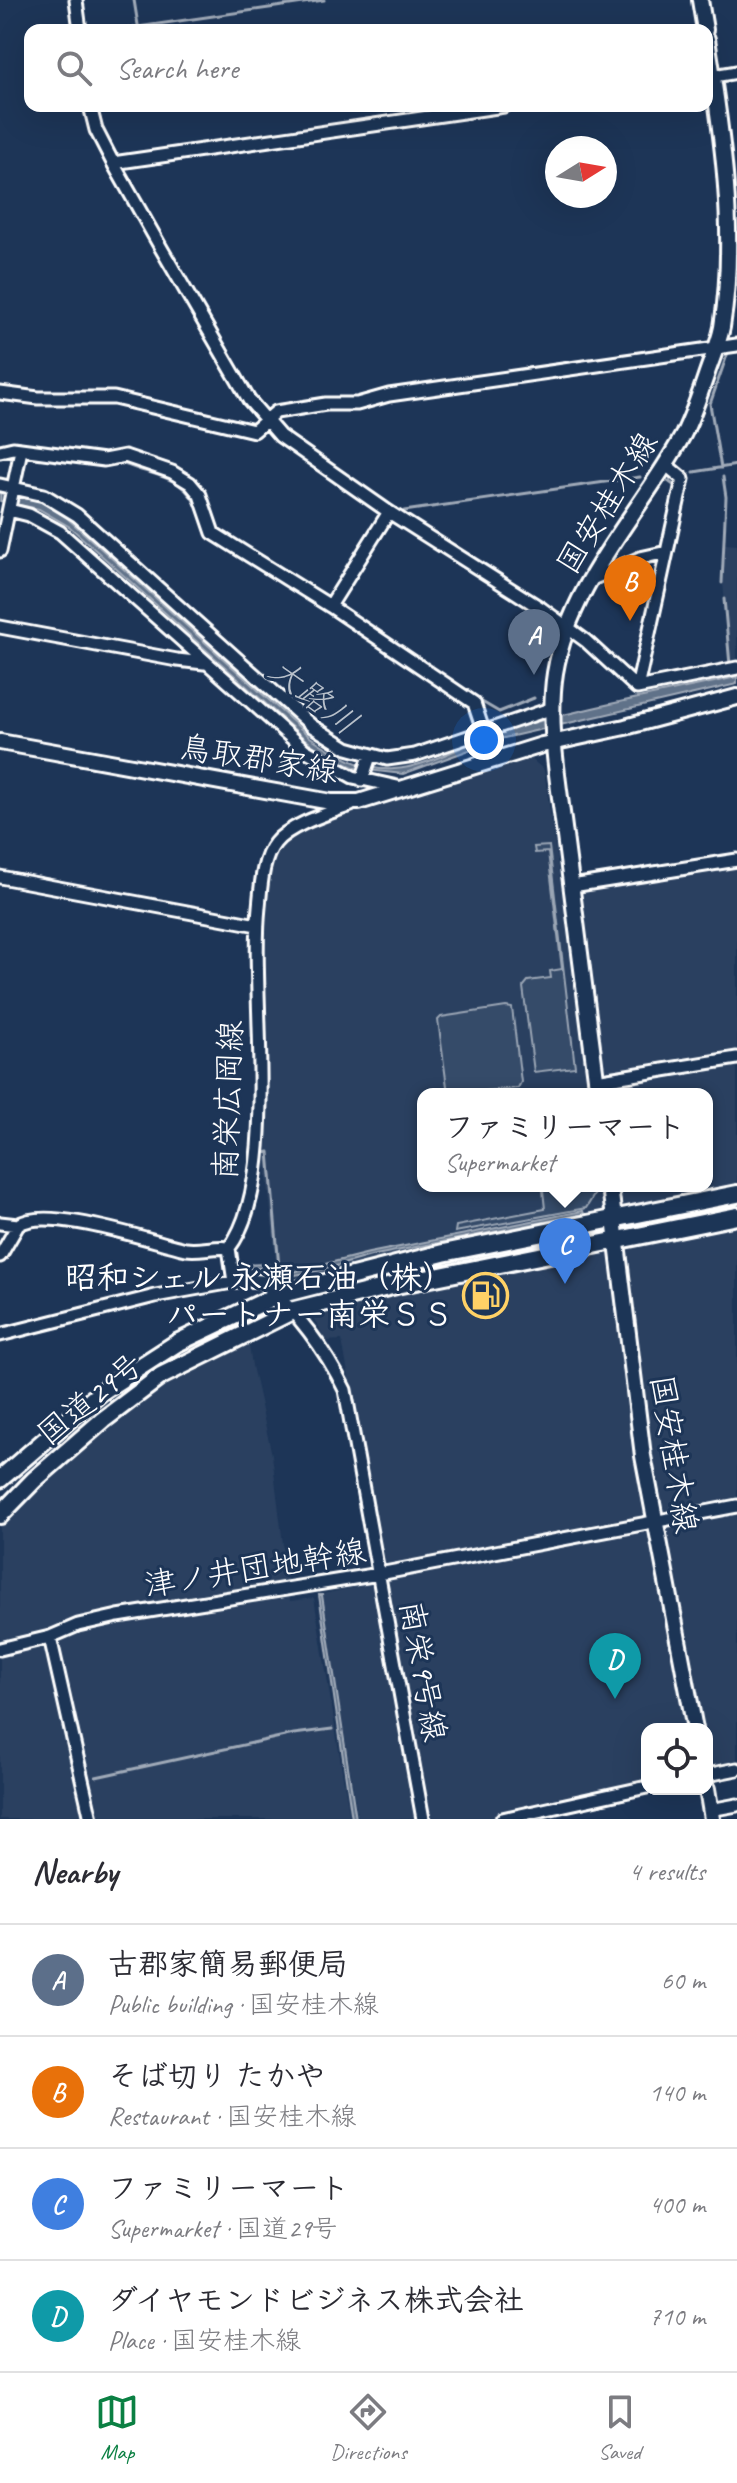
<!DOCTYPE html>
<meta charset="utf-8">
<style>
:root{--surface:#fff;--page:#f7f7f7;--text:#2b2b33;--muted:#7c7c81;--line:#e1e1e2;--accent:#0b8043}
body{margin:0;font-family:Caveat,"Klee One",sans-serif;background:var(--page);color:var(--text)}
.controls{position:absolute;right:24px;bottom:24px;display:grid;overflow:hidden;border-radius:16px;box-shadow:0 8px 32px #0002}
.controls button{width:72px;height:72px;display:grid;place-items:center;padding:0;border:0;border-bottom:2px solid var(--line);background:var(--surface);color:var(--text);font:40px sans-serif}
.compass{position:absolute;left:545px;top:136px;width:72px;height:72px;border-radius:50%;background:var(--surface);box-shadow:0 8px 32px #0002;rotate:79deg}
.you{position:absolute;left:484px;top:740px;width:28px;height:28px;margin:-20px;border:6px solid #fff;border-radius:50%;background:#1a73e8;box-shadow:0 0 0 12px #1a73e833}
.badge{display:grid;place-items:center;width:52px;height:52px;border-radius:50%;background:var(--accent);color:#fff;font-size:26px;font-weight:700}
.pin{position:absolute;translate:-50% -66px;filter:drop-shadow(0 2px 4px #0008)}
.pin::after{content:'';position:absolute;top:42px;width:28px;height:24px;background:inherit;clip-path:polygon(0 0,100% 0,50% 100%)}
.popup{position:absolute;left:417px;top:1088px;width:296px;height:104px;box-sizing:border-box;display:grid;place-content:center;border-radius:16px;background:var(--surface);filter:drop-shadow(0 2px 6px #0005);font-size:26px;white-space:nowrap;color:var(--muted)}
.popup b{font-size:30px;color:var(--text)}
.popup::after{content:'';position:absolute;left:50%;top:100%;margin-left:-16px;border:16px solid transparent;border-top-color:var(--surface)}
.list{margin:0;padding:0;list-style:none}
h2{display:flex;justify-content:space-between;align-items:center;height:104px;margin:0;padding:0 32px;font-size:34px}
h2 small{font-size:26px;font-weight:400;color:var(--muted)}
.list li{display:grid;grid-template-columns:52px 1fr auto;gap:24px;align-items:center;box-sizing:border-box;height:112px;padding:0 32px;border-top:2px solid var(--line)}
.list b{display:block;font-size:30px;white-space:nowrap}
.list p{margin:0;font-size:26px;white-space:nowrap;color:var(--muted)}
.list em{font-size:26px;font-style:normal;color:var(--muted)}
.icon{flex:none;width:44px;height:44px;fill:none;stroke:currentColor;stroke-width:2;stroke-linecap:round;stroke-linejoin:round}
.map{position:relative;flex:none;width:737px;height:1819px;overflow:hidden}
.search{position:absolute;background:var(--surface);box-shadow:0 8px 32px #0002;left:24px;right:24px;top:24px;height:88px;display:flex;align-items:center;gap:20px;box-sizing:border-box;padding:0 28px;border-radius:16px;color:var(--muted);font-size:30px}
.sheet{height:552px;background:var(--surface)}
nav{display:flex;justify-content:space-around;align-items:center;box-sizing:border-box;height:112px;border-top:2px solid var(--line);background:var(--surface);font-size:22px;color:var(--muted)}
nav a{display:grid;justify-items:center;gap:4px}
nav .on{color:var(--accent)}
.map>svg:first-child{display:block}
.built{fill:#2a4161;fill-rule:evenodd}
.green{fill:#364b69;stroke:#9aa5b4;stroke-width:2}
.water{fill:#617289;stroke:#a0aab8;stroke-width:2}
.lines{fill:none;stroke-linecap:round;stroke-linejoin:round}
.stream{stroke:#a0aab8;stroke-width:3}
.minor-casing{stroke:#fff;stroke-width:17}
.major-casing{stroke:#fff;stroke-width:20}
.highway-casing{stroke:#fff;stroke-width:22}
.minor{stroke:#1d3557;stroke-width:11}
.major{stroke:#1d3557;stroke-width:14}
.highway{stroke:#1d3557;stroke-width:16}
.labels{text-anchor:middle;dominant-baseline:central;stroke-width:6;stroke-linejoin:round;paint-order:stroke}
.street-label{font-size:32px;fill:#fff;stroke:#1d3557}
.poi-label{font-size:32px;font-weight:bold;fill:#fff;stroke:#1d3557;text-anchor:end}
.water-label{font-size:34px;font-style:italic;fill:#b8c0ca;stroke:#1d3557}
</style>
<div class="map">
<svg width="737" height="1819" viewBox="0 0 737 1819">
<rect width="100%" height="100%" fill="#1d3557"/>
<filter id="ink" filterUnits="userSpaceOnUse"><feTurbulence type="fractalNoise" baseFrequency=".0125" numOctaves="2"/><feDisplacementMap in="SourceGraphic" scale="16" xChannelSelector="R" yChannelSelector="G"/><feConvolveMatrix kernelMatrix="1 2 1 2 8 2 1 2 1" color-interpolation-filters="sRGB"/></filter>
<g filter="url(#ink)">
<path class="built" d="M 725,544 L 737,545 L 737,665 L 731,664 L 723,583 Z
M 528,756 L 544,770 L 562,894 L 737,866 L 737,1765 L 707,1771 L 707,1729 L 647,1729 L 647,1783 L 565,1799 L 488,1819 L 429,1819 L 342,1340 L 325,1341 L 318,1325 L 278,1279 L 265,1157 L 259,1154 L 263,882 L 279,841 L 322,818 ZM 423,1094 L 707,1094 L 707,1186 L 423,1186 Z
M 248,1338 L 252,1366 L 272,1455 L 290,1601 L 314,1598 L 350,1819 L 0,1819 L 0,1525 L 66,1457 L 117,1416 L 177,1374 Z
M 370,1584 L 377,1588 L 417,1819 L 358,1819 L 322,1594 Z"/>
<path class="green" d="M 549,846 L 575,1067 L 534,1072 L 523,987 L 528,981 L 551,978 L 550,971 L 562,969 L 548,852 L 535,853 L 534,847 Z
M 506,1007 L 512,1008 L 521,1082 L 518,1088 L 448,1094 L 438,1020 L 441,1017 Z
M 575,1186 L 596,1186 L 596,1192 L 586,1208 L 455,1232 L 456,1226 L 545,1209 L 543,1190 Z
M 737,1199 L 737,1211 L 642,1226 L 641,1218 Z
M 586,1234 L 588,1240 L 425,1274 L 373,1281 L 323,1294 L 321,1290 L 486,1250 Z"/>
<path class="water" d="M 0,493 L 39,501 L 67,518 L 310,737 C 334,753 364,772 394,769 C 430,767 469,741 504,731 C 581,708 659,694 737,677 L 737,684 L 500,739 L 403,774 L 358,769 L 326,755 L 306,740 L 70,527 L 39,509 L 0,501 Z
M 583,1211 L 584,1214 L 371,1256 L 322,1270 L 279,1278 L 266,1268 L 235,1268 L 235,1265 L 268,1264 L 281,1275 L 369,1253 Z
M 319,1595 L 322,1595 L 356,1819 L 352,1819 Z"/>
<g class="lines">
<path class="stream" d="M 134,0 L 138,25
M 117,30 L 324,0
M 116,463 C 126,463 133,468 141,470 C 170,478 191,484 200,515
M 721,468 L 710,404 L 728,352
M 694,472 L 737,465
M 668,481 L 675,486
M 404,511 L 640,477
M 217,528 L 241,544
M 722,583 L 726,497 L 723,477
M 724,599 L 730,665
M 444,676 L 470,693
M 482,702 L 499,712 L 534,698
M 263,1151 L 263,1153 L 269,1152 L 279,1267
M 254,1339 L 262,1336
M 96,1777 L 294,1734 L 332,1729"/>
<defs>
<path id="minor" d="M 76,0 L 80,30
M 708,77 L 737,72
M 90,106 L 96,130 L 113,163 L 161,248 L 249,400 L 280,436 L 389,512 L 542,609 L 586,641 L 637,688
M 113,163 L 504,106
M 0,393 L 38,398 L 114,398 L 254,431 L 276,412 L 326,404 L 357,404 L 389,395 L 737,345
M 0,451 L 13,448 L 104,460 L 125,456 L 172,472 L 190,483 L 200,495 L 213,533 L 330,606 L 474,703 L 483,730
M 0,485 L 44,495 L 77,515 L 312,726 L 347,748 L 387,759 L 415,755 L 553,708
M 9,510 L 29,515 L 60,532 L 305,750 L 353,777 L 402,788
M 0,551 L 21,450
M 592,579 L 640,558 L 667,552
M 330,606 L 389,512
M 0,627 L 177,660 L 204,663
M 637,688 L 683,479 L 665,464
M 637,688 L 737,668
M 362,780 L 370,756
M 0,877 L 257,925
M 572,886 L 737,860
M 596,1081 L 737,1058
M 0,1223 L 18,1225
M 229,1248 L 234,1282
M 0,1256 L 18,1225 C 46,1205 151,1241 186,1249 C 200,1251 215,1246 229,1248 C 281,1180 250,994 259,907 C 261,886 262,859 275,843 C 289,825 329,813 351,805
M 0,1335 L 155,1296 L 244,1280 L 262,1281 C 298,1313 324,1347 345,1390 L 423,1819
M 0,1649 L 50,1637
M 707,1775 L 737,1769
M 710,1810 L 737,1805
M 91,1819 L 50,1637 L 78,1625 L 118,1616 L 379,1574 L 737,1506
M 502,1819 L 647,1787"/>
<path id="major" d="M 700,0 L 705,30
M 0,742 L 331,802 L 359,802 L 542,745 L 625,727 L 737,697
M 598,1094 C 587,1008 576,922 565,836 C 559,785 547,724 555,673 C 570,582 640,514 683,435 C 693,415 700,394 707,373 C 712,358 719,343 722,327 C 737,234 722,132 707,39
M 610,1186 L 643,1456 L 695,1729
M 707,1789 L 712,1819"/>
<path id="highway" d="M 0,1479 L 101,1392 L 177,1343 L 278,1295 L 443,1253 L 737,1194
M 0,1515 L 34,1480 L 103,1420 L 161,1376 L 294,1310 L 396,1285 L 737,1216"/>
</defs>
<use href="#minor" class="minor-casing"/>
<use href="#major" class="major-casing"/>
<use href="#highway" class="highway-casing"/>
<use href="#minor" class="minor"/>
<use href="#major" class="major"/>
<use href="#highway" class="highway"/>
</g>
</g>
<defs>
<symbol id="fuel-ring" viewBox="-11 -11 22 22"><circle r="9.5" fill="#1d3557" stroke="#ffd166" stroke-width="1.5"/><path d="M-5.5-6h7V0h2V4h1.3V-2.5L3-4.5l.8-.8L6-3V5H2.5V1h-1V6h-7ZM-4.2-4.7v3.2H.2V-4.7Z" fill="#ffd166"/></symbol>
</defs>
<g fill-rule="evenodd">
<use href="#fuel-ring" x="460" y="1270" width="51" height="51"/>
</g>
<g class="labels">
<g class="street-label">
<text transform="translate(607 503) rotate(-58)">国安桂木線</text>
<text transform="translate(259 759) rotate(9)">鳥取郡家線</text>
<text transform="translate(228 1100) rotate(-88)">南栄広岡線</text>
<text transform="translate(90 1399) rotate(-39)">国道29号</text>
<text transform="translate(674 1454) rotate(81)">国安桂木線</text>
<text transform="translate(255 1568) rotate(-9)">津ノ井団地幹線</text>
<text transform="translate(423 1671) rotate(80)">南栄9号線</text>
</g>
<g class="poi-label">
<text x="454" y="1277">昭和シェル 永瀬石油（株）<tspan x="454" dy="37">パートナー南栄ＳＳ</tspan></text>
</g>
<g class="water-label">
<text transform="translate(314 696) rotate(38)">大路川</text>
</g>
</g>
</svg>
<div class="controls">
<button><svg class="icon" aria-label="locate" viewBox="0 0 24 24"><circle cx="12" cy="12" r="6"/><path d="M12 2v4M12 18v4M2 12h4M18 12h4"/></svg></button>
</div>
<svg class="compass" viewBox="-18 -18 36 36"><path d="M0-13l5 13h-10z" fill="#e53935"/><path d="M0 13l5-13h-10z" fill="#7c7c81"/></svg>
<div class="you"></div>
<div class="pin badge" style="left:534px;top:675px;background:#5c6f8a">A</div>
<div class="pin badge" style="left:630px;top:621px;background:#e8710a">B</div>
<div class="pin badge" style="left:565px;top:1284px;background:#3f7fe0">C</div>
<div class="popup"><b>ファミリーマート</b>Supermarket</div>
<div class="pin badge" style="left:615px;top:1699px;background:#0f9aa8">D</div>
<div class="search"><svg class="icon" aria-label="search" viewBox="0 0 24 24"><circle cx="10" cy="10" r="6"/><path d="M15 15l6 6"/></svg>Search here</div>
</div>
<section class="sheet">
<h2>Nearby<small>4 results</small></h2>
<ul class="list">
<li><span class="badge" style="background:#5c6f8a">A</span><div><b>古郡家簡易郵便局</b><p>Public building · 国安桂木線</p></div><em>60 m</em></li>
<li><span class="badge" style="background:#e8710a">B</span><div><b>そば切り たかや</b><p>Restaurant · 国安桂木線</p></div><em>140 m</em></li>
<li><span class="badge" style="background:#3f7fe0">C</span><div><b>ファミリーマート</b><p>Supermarket · 国道29号</p></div><em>400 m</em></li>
<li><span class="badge" style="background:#0f9aa8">D</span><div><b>ダイヤモンドビジネス株式会社</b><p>Place · 国安桂木線</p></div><em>710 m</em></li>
</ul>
</section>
<nav>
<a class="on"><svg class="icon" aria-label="map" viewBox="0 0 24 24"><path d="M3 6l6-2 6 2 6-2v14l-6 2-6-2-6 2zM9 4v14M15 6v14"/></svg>Map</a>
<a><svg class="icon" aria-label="directions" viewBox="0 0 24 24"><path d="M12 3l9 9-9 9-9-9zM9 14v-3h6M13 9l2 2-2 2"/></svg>Directions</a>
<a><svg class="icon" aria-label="saved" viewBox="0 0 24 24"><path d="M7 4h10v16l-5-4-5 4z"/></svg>Saved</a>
</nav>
